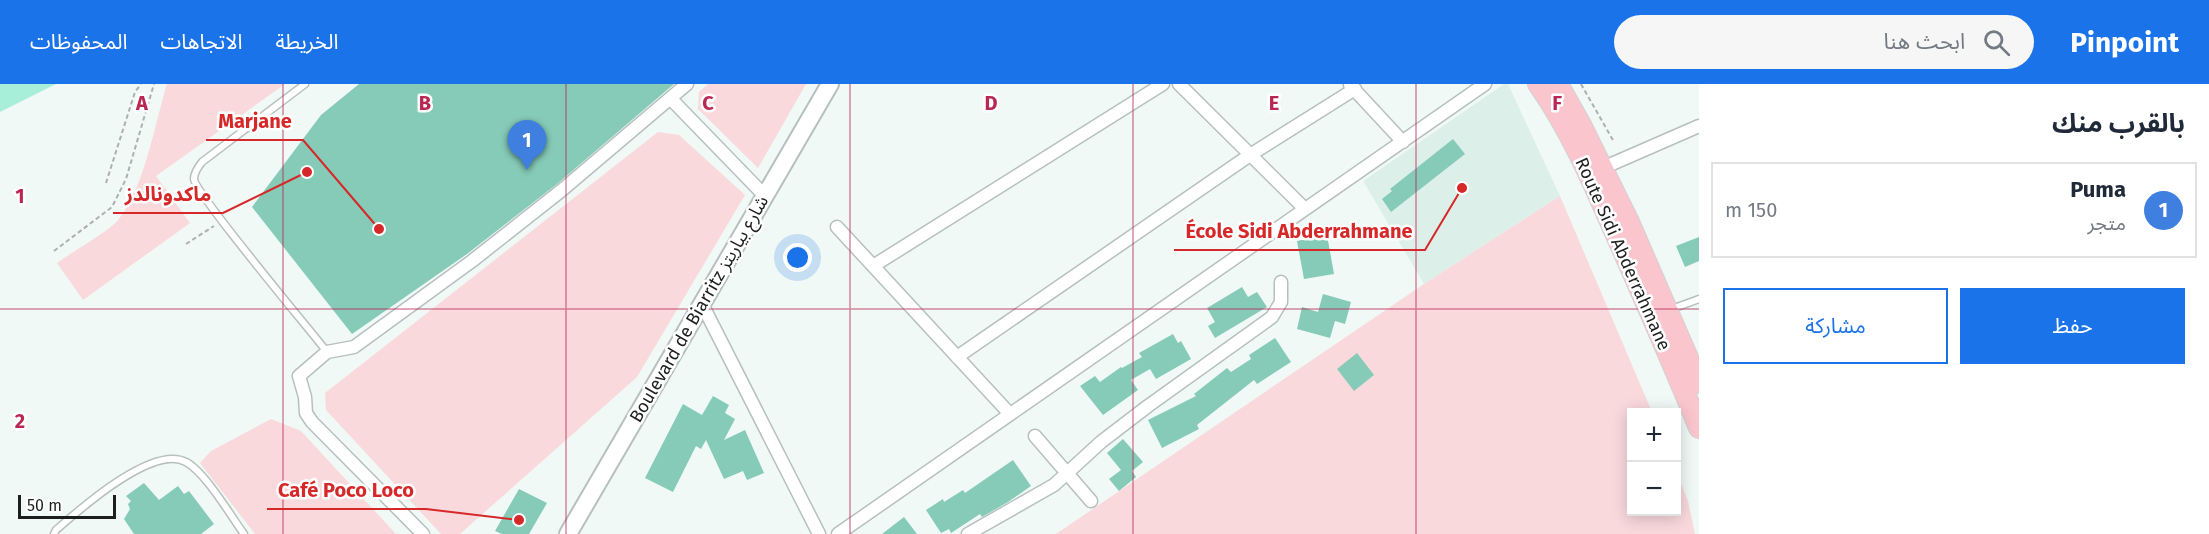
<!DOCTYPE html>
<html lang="ar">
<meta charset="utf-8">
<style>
:root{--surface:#fff;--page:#f6f6f7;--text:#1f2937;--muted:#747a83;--line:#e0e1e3;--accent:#1a73e8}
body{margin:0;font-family:"Fira Sans","Noto Sans Arabic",sans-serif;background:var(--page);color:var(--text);direction:rtl}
.controls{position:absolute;right:18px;bottom:18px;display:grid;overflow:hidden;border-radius:0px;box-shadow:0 3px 15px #0003}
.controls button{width:54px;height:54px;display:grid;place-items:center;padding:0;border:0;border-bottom:2px solid var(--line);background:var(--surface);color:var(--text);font:30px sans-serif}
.scale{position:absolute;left:18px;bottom:15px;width:98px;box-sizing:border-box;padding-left:6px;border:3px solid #1c1f1e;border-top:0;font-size:16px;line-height:21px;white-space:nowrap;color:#1c1f1e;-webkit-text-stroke:4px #fff;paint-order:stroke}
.you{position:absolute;left:798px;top:174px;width:21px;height:21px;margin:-15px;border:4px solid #fff;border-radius:50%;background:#1a73e8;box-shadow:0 0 0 9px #1a73e833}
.badge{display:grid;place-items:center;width:39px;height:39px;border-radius:50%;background:var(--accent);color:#fff;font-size:20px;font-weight:700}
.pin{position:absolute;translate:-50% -50px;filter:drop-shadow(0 2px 3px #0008)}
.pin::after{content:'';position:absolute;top:32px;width:21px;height:18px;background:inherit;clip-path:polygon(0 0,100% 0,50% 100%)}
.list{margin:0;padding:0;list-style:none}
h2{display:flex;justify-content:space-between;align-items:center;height:78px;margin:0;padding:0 24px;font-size:26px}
h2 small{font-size:20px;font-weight:400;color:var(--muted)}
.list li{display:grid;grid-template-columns:39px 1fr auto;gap:18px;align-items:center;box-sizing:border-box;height:96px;margin:0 12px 12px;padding:0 12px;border:2px solid var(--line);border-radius:0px}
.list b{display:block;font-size:22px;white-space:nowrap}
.list p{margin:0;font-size:20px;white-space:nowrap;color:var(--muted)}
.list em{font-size:20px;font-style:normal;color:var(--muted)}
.actions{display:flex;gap:12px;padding:18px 24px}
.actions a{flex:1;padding:14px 0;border:2px solid var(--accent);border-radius:0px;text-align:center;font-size:21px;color:var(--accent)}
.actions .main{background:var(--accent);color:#fff}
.icon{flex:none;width:33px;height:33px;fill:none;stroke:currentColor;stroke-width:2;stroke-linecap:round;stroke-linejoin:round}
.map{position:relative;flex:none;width:1699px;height:450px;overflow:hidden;direction:ltr}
header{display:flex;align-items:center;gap:36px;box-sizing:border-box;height:84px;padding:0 30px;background:var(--accent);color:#fff}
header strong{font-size:28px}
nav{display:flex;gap:33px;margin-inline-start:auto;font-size:21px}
.search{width:420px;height:54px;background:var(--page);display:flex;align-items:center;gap:15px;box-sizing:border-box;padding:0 21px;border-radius:33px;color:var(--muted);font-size:22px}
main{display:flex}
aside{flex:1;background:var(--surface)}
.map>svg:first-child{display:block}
.built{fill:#ddefe9}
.green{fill:#fad9dd}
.water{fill:#a8efda}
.building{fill:#85cbb7}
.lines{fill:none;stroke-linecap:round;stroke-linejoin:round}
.service-casing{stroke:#b7c0bd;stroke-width:9}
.minor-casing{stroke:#b7c0bd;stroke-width:15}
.tertiary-casing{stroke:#b7c0bd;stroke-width:20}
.primary-casing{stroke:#d2d2d2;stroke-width:22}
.path{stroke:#aab1af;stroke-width:2;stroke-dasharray:4.5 3;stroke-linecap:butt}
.service{stroke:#fff;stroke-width:6}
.minor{stroke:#fff;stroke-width:12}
.tertiary{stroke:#fff;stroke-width:16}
.primary{stroke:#fac5cd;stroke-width:20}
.grid{fill:none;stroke:#b82853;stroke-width:1.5;stroke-opacity:0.55}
.labels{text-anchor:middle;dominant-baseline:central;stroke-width:5;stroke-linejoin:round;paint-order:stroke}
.street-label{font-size:18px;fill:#1c1f1e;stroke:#fff}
.grid-label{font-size:20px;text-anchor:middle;font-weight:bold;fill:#b82853;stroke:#fff;stroke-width:5;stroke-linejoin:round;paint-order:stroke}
.leader{fill:none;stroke:#d62828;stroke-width:2}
.callout-dot{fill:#d62828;stroke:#fff;stroke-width:2}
.callout-label{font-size:20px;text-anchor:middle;font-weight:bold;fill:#d62828;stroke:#fff;stroke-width:5;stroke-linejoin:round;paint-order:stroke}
</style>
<header>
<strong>Pinpoint</strong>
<div class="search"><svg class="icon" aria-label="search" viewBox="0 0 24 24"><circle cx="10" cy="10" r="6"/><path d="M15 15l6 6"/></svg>ابحث هنا</div>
<nav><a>الخريطة</a><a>الاتجاهات</a><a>المحفوظات</a></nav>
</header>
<main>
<aside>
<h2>بالقرب منك<small></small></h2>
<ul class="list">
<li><span class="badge" style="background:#3f7fe0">1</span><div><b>Puma</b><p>متجر</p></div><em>150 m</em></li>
</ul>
<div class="actions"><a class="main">حفظ</a><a>مشاركة</a></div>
</aside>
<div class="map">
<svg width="1699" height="450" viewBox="0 0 1699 450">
<rect width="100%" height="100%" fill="#f0f9f6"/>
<path class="built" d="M 1504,0 L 1508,0 L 1560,112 L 1424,200 L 1363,97 Z"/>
<path class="green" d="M 167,0 L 285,0 L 156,92 L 190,139 L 83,216 L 57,179 C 72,168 108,148 118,136 C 144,105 155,39 167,0 Z
M 708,0 L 806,0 L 758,84 L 698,25 L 699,8 Z
M 658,48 L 679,51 L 745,111 L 637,293 L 460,450 L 441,450 L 326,326 L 325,309 Z
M 1560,112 L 1652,328 L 1632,328 L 1632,428 L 1676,428 L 1677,389 L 1688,417 L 1695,450 L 1056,450 L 1424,200 Z
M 271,335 L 301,347 L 396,450 L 255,450 L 200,379 L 211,367 Z"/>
<path class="water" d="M 0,0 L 56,0 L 0,28 Z"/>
<path class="building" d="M 359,0 L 674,0 L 557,100 L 467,170 L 352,250 L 252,123 L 321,31 Z
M 1453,55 L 1465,70 L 1391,128 L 1382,115 L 1392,107 L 1390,105 Z
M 1327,151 L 1334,190 L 1304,195 L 1297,157 Z
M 1699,153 L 1699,177 L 1685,183 L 1676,162 Z
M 1242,203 L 1248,213 L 1257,208 L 1267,223 L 1215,254 L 1208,242 L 1215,238 L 1207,224 Z
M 1323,210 L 1351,218 L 1345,240 L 1335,237 L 1330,254 L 1297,245 L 1302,223 L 1318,228 Z
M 1173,250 L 1178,259 L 1181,257 L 1191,275 L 1156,295 L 1150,285 L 1131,296 L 1138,306 L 1103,331 L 1080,302 L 1095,292 L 1100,298 L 1121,283 L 1122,284 L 1142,273 L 1139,269 Z
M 1275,254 L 1291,278 L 1257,300 L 1254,296 L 1197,341 L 1199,345 L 1162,364 L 1148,336 L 1196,312 L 1194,310 L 1227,284 L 1231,288 L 1251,275 L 1249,271 Z
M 1357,269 L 1374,291 L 1354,307 L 1337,285 Z
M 713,312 L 729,321 L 725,329 L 735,335 L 724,356 L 745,346 L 764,389 L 747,396 L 743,387 L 724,395 L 706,356 L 701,365 L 696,362 L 673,408 L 645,394 L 683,320 L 702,331 Z
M 1123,355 L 1143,378 L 1132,387 L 1136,393 L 1119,407 L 1109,395 L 1121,386 L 1107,369 Z
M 1013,376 L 1031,402 L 1008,418 L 982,433 L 980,430 L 951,449 L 949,445 L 941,449 L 926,426 L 943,415 L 944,418 L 963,406 L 965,409 Z
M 144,399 L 159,416 L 178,402 L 184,410 L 189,407 L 214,440 L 201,450 L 134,450 L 124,435 L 130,425 L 128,420 L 131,417 L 126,412 Z
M 519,405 L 547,419 L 529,450 L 502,450 L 495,447 Z
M 904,433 L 917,450 L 882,450 Z"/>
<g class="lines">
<defs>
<path id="service" d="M 305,0 L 202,78 C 198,83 194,89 194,95 C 195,109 310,246 327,268
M 1669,226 L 1699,215
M 54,450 L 56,446 C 80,425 153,360 186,378 C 205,388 231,432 244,450"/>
<path id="minor" d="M 1179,0 L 1305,125
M 1350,1 L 1403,58
M 671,15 L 765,112
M 1598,86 L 1699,42
M 837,143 L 1009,329
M 873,182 L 1163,0
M 702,220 L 819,450
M 957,273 L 1250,71 L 1355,5
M 1035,352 L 1091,417
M 423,450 L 312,338 L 306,329 L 305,313 L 299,292 L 327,268 L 354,263 L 472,177 L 562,106 L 687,0
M 838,450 L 1485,0
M 968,450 L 1054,401 L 1101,358 L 1148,322 L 1272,233 L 1281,218 L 1281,198"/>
<path id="tertiary" d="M 568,450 L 830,0"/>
<path id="primary" d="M 1538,0 C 1574,51 1598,111 1623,167 C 1649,226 1675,284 1699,344
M 1558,0 L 1581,41 L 1629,138 L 1699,299"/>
</defs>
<use href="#service" class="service-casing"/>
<use href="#minor" class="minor-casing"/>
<use href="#tertiary" class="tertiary-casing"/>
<use href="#primary" class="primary-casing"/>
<path class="path" d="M 1581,0 L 1614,58
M 106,99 L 135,8 L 141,0
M 186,160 L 214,142
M 54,167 L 112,123 L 126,95 L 154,0"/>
<use href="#service" class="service"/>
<use href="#minor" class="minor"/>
<use href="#tertiary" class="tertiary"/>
<use href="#primary" class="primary"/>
</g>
<path class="grid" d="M 283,0 L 283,450M 566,0 L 566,450M 850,0 L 850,450M 1133,0 L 1133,450M 1416,0 L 1416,450M 0,225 L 1699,225"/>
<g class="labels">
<g class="street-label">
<text transform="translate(1623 170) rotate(66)">Route Sidi Abderrahmane</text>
<text transform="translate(699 225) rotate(-60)">Boulevard de Biarritz شارع بياريتز</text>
</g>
</g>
<g class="grid-label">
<text x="142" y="26">A</text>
<text x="425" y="26">B</text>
<text x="708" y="26">C</text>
<text x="991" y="26">D</text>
<text x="1274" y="26">E</text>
<text x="1557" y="26">F</text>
<text x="20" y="119">1</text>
<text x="20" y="344">2</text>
</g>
<path class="leader" d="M379 145L303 56H206M307 88L223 129H113M1462 104L1425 166H1174M519 436L426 425H267"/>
<g class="callout-dot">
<circle cx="379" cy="145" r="6"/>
<circle cx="307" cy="88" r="6"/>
<circle cx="1462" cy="104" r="6"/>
<circle cx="519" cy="436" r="6"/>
</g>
<g class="callout-label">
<text x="255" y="44">Marjane</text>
<text x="168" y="117">ماكدونالدز</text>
<text x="1299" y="154">École Sidi Abderrahmane</text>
<text x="346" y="413">Café Poco Loco</text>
</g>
</svg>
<div class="controls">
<button>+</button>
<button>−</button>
</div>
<div class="scale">50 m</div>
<div class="you"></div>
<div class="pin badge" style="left:527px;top:86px;background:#3f7fe0">1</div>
</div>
</main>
